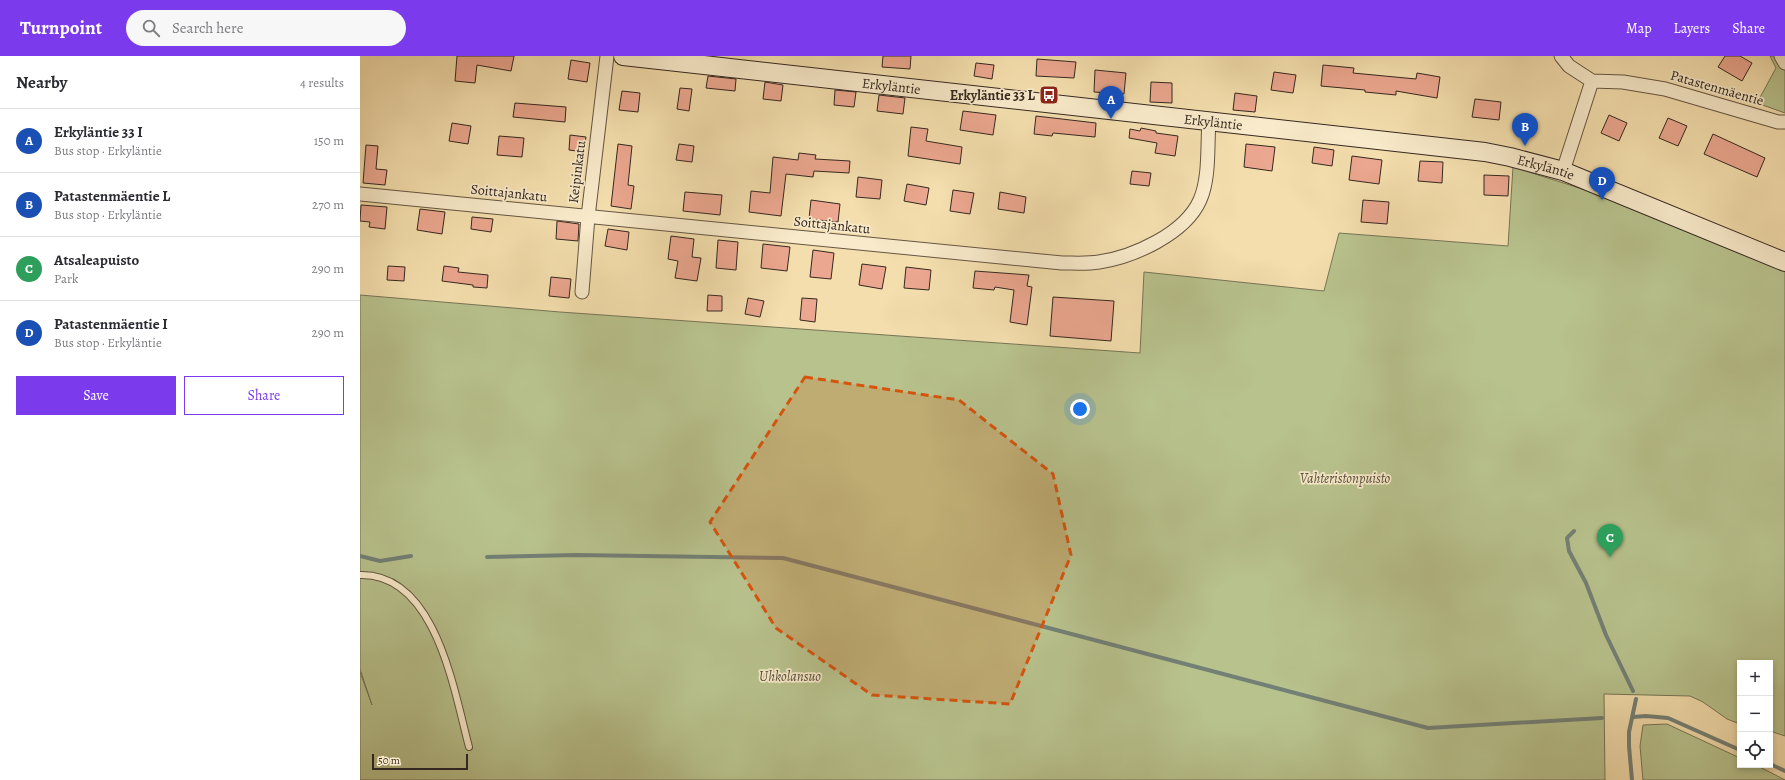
<!DOCTYPE html>
<meta charset="utf-8">
<style>
:root{--surface:#fff;--page:#f7f7f7;--text:#2b2b33;--muted:#7c7c81;--line:#e1e1e2;--accent:#7c3aed}
body{margin:0;font-family:Alegreya,serif;background:var(--page);color:var(--text)}
.controls{position:absolute;right:12px;bottom:12px;display:grid;overflow:hidden;border-radius:0px;box-shadow:0 2px 6px #0003}
.controls button{width:36px;height:36px;display:grid;place-items:center;padding:0;border:0;border-bottom:1px solid var(--line);background:var(--surface);color:var(--text);font:20px sans-serif}
.scale{position:absolute;left:12px;bottom:10px;width:96px;box-sizing:border-box;padding-left:4px;border:2px solid #352820;border-top:0;font-size:11px;line-height:14px;white-space:nowrap;color:#352820;-webkit-text-stroke:3px #f8eaca;paint-order:stroke}
.you{position:absolute;left:720px;top:353px;width:14px;height:14px;margin:-10px;border:3px solid #fff;border-radius:50%;background:#1a73e8;box-shadow:0 0 0 6px #1a73e833}
.badge{display:grid;place-items:center;width:26px;height:26px;border-radius:50%;background:var(--accent);color:#fff;font-size:13px;font-weight:700}
.pin{position:absolute;translate:-50% -33px;filter:drop-shadow(0 1px 2px #0008)}
.pin::after{content:'';position:absolute;top:21px;width:14px;height:12px;background:inherit;clip-path:polygon(0 0,100% 0,50% 100%)}
.list{margin:0;padding:0;list-style:none}
h2{display:flex;justify-content:space-between;align-items:center;height:52px;margin:0;padding:0 16px;font-size:17px}
h2 small{font-size:13px;font-weight:400;color:var(--muted)}
.list li{display:grid;grid-template-columns:26px 1fr auto;gap:12px;align-items:center;box-sizing:border-box;height:64px;padding:0 16px;border-top:1px solid var(--line)}
.list b{display:block;font-size:15px;white-space:nowrap}
.list p{margin:0;font-size:13px;white-space:nowrap;color:var(--muted)}
.list em{font-size:13px;font-style:normal;color:var(--muted)}
.actions{display:flex;gap:8px;padding:12px 16px}
.actions a{flex:1;padding:9px 0;border:1px solid var(--accent);border-radius:0px;text-align:center;font-size:14px;color:var(--accent)}
.actions .main{background:var(--accent);color:#fff}
.icon{flex:none;width:22px;height:22px;fill:none;stroke:currentColor;stroke-width:2;stroke-linecap:round;stroke-linejoin:round}
.map{position:relative;flex:none;width:1425px;height:724px;overflow:hidden}
header{display:flex;align-items:center;gap:24px;box-sizing:border-box;height:56px;padding:0 20px;background:var(--accent);color:#fff}
header strong{font-size:19px}
nav{display:flex;gap:22px;margin-inline-start:auto;font-size:14px}
.search{width:280px;height:36px;background:var(--page);display:flex;align-items:center;gap:10px;box-sizing:border-box;padding:0 14px;border-radius:22px;color:var(--muted);font-size:15px}
main{display:flex}
aside{flex:1;background:var(--surface)}
.map>svg:first-child{display:block}
.green{fill:#b8c28d;stroke:#767556}
.lines{fill:none;stroke-linecap:round;stroke-linejoin:round}
.stream{stroke:#738076;stroke-width:4}
.building{fill:#eba78f;stroke:#352820}
.lane-casing{stroke:#655643;stroke-width:8}
.street-casing{stroke:#655643;stroke-width:15}
.secondary-casing{stroke:#352820;stroke-width:20}
.lane{stroke:#f8eaca;stroke-width:6}
.street{stroke:#f8eaca;stroke-width:13}
.secondary{stroke:#f8eaca;stroke-width:18}
.marked{fill:#d6540e;fill-opacity:0.2;stroke:#d6540e;stroke-width:3;stroke-dasharray:8 5;stroke-linejoin:round}
.labels{text-anchor:middle;dominant-baseline:central;stroke-width:3.5;stroke-linejoin:round;paint-order:stroke}
.street-label{font-size:14px;fill:#352820;stroke:#f8eaca}
.poi-label{font-size:14px;font-weight:bold;fill:#352820;stroke:#f8eaca;text-anchor:end}
.park-label{font-size:14px;font-style:italic;fill:#564e3b;stroke:#f8eaca}
</style>
<header>
<strong>Turnpoint</strong>
<div class="search"><svg class="icon" aria-label="search" viewBox="0 0 24 24"><circle cx="10" cy="10" r="6"/><path d="M15 15l6 6"/></svg>Search here</div>
<nav><a>Map</a><a>Layers</a><a>Share</a></nav>
</header>
<main>
<aside>
<h2>Nearby<small>4 results</small></h2>
<ul class="list">
<li><span class="badge" style="background:#1a4fb4">A</span><div><b>Erkyläntie 33 I</b><p>Bus stop · Erkyläntie</p></div><em>150 m</em></li>
<li><span class="badge" style="background:#1a4fb4">B</span><div><b>Patastenmäentie L</b><p>Bus stop · Erkyläntie</p></div><em>270 m</em></li>
<li><span class="badge" style="background:#2e9e5b">C</span><div><b>Atsaleapuisto</b><p>Park</p></div><em>290 m</em></li>
<li><span class="badge" style="background:#1a4fb4">D</span><div><b>Patastenmäentie I</b><p>Bus stop · Erkyläntie</p></div><em>290 m</em></li>
</ul>
<div class="actions"><a class="main">Save</a><a>Share</a></div>
</aside>
<div class="map">
<svg width="1425" height="724" viewBox="0 0 1425 724">
<rect width="100%" height="100%" fill="#f4dead"/>
<filter id="stains"><feTurbulence type="fractalNoise" baseFrequency=".005" numOctaves="4"/><feColorMatrix values="0 0 0 0 .2 0 0 0 0 .09 0 0 0 0 .02 0 0 0 .5 -.17"/></filter>
<radialGradient id="worn" r=".72"><stop offset=".6" stop-color="#630" stop-opacity="0"/><stop offset="1" stop-color="#630" stop-opacity=".3"/></radialGradient>
<path class="green" d="M 1410,0 L 1418,0 L 1425,13 L 1425,57 L 1397,47 L 1416,12 Z
M 1153,111 L 1326,166 L 1425,206 L 1425,680 L 1410,675 L 1410,607 L 1380,607 L 1380,668 L 1367,663 L 1343,646 L 1330,640 L 1244,638 L 1245,724 L 0,724 L 0,616 L 12,649 L 0,613 L 0,239 L 200,256 L 780,297 L 784,216 L 964,235 L 979,177 L 1148,190 Z
M 1307,668 L 1380,702 L 1380,709 L 1396,709 L 1425,724 L 1283,724 L 1280,690 L 1283,669 Z"/>
<g class="lines">
<path class="stream" d="M 1214,475 L 1207,482 L 1209,495 L 1226,527 L 1246,579 L 1273,635
M 0,500 L 20,505 L 51,500
M 127,501 L 216,499 L 423,502 L 1068,672 L 1242,662
M 1273,661 L 1286,660 L 1308,662 L 1380,694
M 1410,708 L 1425,715
M 1272,724 L 1269,690 L 1269,676 L 1276,643"/>
</g>
<path class="building" d="M 97,0 L 154,0 L 151,15 L 117,9 L 115,27 L 95,25 Z
M 523,0 L 551,0 L 550,13 L 522,11 Z
M 1365,0 L 1380,0 L 1392,7 L 1382,25 L 1358,11 Z
M 677,3 L 716,6 L 714,22 L 676,20 Z
M 211,4 L 230,7 L 227,26 L 208,23 Z
M 616,7 L 634,9 L 632,23 L 614,20 Z
M 963,9 L 994,12 L 993,17 L 1056,23 L 1057,17 L 1080,21 L 1077,42 L 1036,35 L 1036,39 L 1005,36 L 1005,34 L 961,30 Z
M 735,14 L 766,17 L 764,38 L 734,36 Z
M 914,16 L 936,19 L 933,37 L 911,34 Z
M 348,20 L 376,23 L 375,35 L 346,32 Z
M 405,26 L 423,29 L 421,45 L 403,43 Z
M 791,26 L 812,27 L 812,47 L 790,46 Z
M 320,32 L 332,33 L 329,55 L 317,53 Z
M 475,34 L 496,36 L 494,51 L 474,49 Z
M 262,35 L 280,37 L 278,56 L 259,54 Z
M 875,37 L 897,40 L 895,56 L 873,54 Z
M 519,39 L 545,42 L 543,58 L 517,55 Z
M 1115,43 L 1141,46 L 1139,64 L 1112,61 Z
M 155,47 L 206,51 L 205,66 L 153,61 Z
M 603,55 L 636,59 L 633,79 L 600,74 Z
M 1249,59 L 1267,67 L 1259,85 L 1241,77 Z
M 676,60 L 736,67 L 735,81 L 693,77 L 692,80 L 674,78 Z
M 1308,62 L 1327,70 L 1318,90 L 1299,82 Z
M 92,67 L 111,70 L 108,88 L 89,85 Z
M 551,71 L 568,73 L 566,85 L 602,91 L 600,108 L 548,100 Z
M 781,72 L 796,75 L 796,77 L 818,80 L 815,100 L 795,97 L 797,87 L 769,82 L 770,73 L 780,75 Z
M 1353,78 L 1405,102 L 1397,121 L 1344,98 Z
M 210,79 L 226,81 L 224,96 L 209,94 Z
M 139,80 L 164,82 L 162,101 L 137,99 Z
M 258,88 L 272,90 L 268,129 L 274,130 L 271,153 L 251,150 Z
M 319,88 L 334,90 L 332,106 L 316,104 Z
M 886,88 L 915,91 L 912,115 L 884,111 Z
M 6,89 L 18,90 L 16,113 L 27,114 L 25,129 L 3,127 Z
M 954,91 L 974,94 L 972,110 L 952,107 Z
M 439,97 L 456,99 L 455,103 L 490,105 L 489,117 L 454,115 L 453,121 L 426,118 L 421,160 L 389,156 L 391,135 L 410,137 L 413,101 L 438,104 Z
M 992,100 L 1022,104 L 1019,128 L 989,124 Z
M 1060,105 L 1083,106 L 1082,127 L 1058,125 Z
M 772,115 L 791,117 L 789,130 L 770,128 Z
M 1124,119 L 1149,120 L 1148,140 L 1124,139 Z
M 498,121 L 522,124 L 520,143 L 496,141 Z
M 547,128 L 569,132 L 566,149 L 544,145 Z
M 593,134 L 614,137 L 610,158 L 590,155 Z
M 325,136 L 362,139 L 360,159 L 323,155 Z
M 640,136 L 666,141 L 664,157 L 638,153 Z
M 451,144 L 480,148 L 478,166 L 449,163 Z
M 1003,144 L 1029,146 L 1027,168 L 1001,166 Z
M 1,149 L 27,151 L 25,173 L 9,171 L 10,166 L 0,165 Z
M 60,153 L 85,156 L 82,178 L 57,174 Z
M 112,161 L 133,163 L 131,176 L 111,173 Z
M 197,165 L 219,168 L 218,185 L 196,183 Z
M 248,173 L 269,176 L 267,194 L 245,190 Z
M 311,180 L 334,183 L 332,201 L 341,202 L 337,225 L 315,222 L 318,205 L 308,203 Z
M 358,184 L 378,186 L 376,214 L 356,212 Z
M 403,188 L 430,191 L 427,215 L 401,212 Z
M 453,194 L 474,197 L 471,223 L 450,221 Z
M 502,208 L 526,211 L 522,233 L 499,229 Z
M 28,210 L 45,211 L 44,225 L 27,224 Z
M 84,210 L 99,212 L 98,216 L 128,219 L 127,232 L 113,231 L 113,229 L 82,225 Z
M 546,211 L 571,214 L 569,234 L 544,232 Z
M 615,215 L 669,219 L 667,230 L 672,231 L 667,269 L 650,266 L 654,234 L 635,231 L 634,234 L 613,232 Z
M 191,221 L 211,223 L 209,242 L 189,240 Z
M 348,239 L 362,240 L 362,255 L 347,255 Z
M 693,241 L 754,245 L 751,285 L 690,280 Z
M 388,242 L 404,245 L 400,261 L 385,258 Z
M 442,242 L 457,243 L 455,266 L 440,264 Z"/>
<g class="lines">
<defs>
<path id="lane" d="M 0,519 C 76,517 94,635 109,691"/>
<path id="street" d="M 1201,0 L 1209,10 L 1232,25 L 1263,26 L 1305,33 L 1418,66 L 1425,66
M 1421,0 L 1425,7
M 1203,115 L 1232,25
M 0,138 L 702,207 C 714,207 727,208 739,206 C 773,201 825,178 840,144 C 850,121 847,90 849,65
M 222,236 L 228,161 L 247,0"/>
<g id="secondary">
<path id="s1" d="M 263,0 L 1125,96 L 1150,101 L 1203,115 L 1425,206"/>
</g>
</defs>
<use href="#lane" class="lane-casing"/>
<use href="#street" class="street-casing"/>
<use href="#secondary" class="secondary-casing"/>
<use href="#lane" class="lane"/>
<use href="#street" class="street"/>
<use href="#secondary" class="secondary"/>
</g>
<path class="marked" d="M 445,321 L 599,344 L 693,418 L 711,499 L 650,648 L 512,639 L 416,572 L 350,466 Z"/>
<defs>
<symbol id="bus-square" viewBox="-11 -11 22 22"><rect x="-9" y="-9" width="18" height="18" rx="4" fill="#8f2418" stroke="#f8eaca"/><path d="M-5-6H5V4H4V6H2V4H-2V6H-4V4H-5ZM-3.5-4V0h7V-4ZM-3.5 1.2v1.5H-2V1.2ZM2 1.2v1.5H3.5V1.2Z" fill="#fff"/></symbol>
</defs>
<g fill-rule="evenodd">
<use href="#bus-square" x="678" y="28" width="22" height="22"/>
</g>
<g class="labels">
<g class="street-label">
<text stroke="none"><textPath href="#s1" startOffset="270">Erkyläntie</textPath></text>
<text transform="translate(1357 32) rotate(16)">Patastenmäentie</text>
<text stroke="none"><textPath href="#s1" startOffset="594">Erkyläntie</textPath></text>
<text stroke="none"><textPath href="#s1" startOffset="930">Erkyläntie</textPath></text>
<text transform="translate(217 116) rotate(-83)">Keipinkatu</text>
<text transform="translate(149 137) rotate(6)">Soittajankatu</text>
<text transform="translate(472 169) rotate(6)">Soittajankatu</text>
</g>
<g class="poi-label">
<text x="675" y="39">Erkyläntie 33 L</text>
</g>
<g class="park-label">
<text x="985" y="422">Vahteristonpuisto</text>
<text x="430" y="620">Uhkolansuo</text>
</g>
</g>
<rect width="100%" height="100%" filter="url(#stains)"/>
<rect width="100%" height="100%" fill="url(#worn)"/>
</svg>
<div class="controls">
<button>+</button>
<button>−</button>
<button><svg class="icon" aria-label="locate" viewBox="0 0 24 24"><circle cx="12" cy="12" r="6"/><path d="M12 2v4M12 18v4M2 12h4M18 12h4"/></svg></button>
</div>
<div class="scale">50 m</div>
<div class="you"></div>
<div class="pin badge" style="left:751px;top:63px;background:#1a4fb4">A</div>
<div class="pin badge" style="left:1165px;top:90px;background:#1a4fb4">B</div>
<div class="pin badge" style="left:1250px;top:501px;background:#2e9e5b">C</div>
<div class="pin badge" style="left:1242px;top:144px;background:#1a4fb4">D</div>
</div>
</main>
